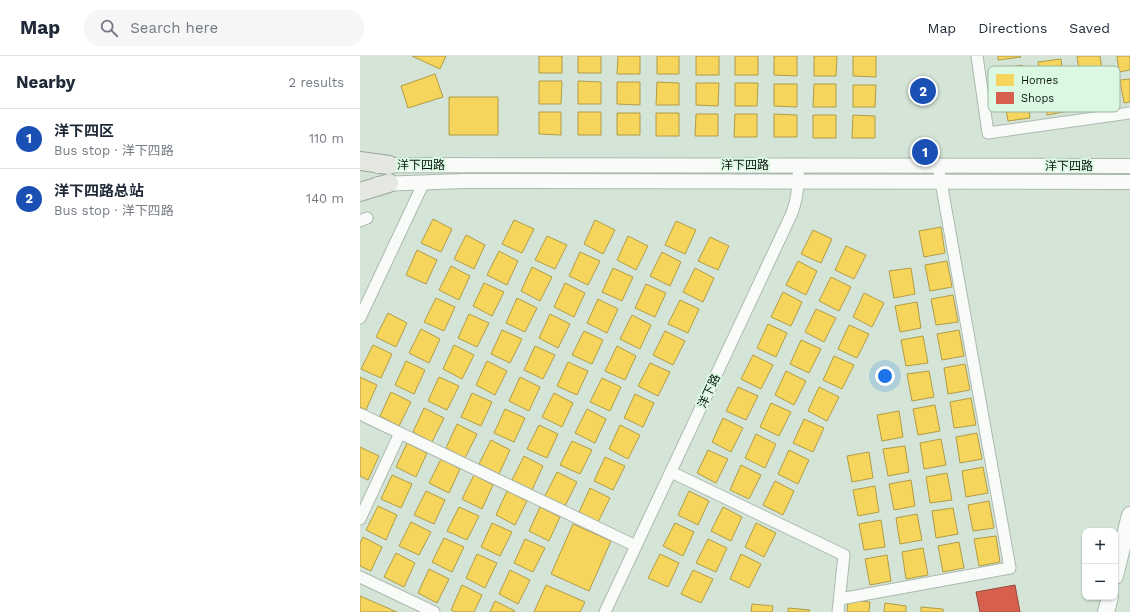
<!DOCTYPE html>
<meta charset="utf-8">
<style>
:root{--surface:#fff;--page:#f6f6f7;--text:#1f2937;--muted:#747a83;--line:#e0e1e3;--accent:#536057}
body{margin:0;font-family:"Work Sans","Noto Sans SC",sans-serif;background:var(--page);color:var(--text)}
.controls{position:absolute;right:12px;bottom:12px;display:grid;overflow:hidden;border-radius:8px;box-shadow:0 1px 3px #0004}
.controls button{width:36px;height:36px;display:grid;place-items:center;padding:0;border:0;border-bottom:1px solid var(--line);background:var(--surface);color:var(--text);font:20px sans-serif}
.you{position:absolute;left:525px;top:320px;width:14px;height:14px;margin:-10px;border:3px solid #fff;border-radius:50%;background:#1a73e8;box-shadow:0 0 0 6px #1a73e833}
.badge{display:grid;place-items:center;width:26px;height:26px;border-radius:50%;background:var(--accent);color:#fff;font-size:13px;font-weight:700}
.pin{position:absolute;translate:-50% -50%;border:2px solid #fff;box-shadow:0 1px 4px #0006}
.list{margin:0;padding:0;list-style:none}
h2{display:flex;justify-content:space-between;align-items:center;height:52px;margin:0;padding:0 16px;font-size:17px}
h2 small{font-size:13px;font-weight:400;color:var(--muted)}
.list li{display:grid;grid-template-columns:26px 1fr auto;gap:12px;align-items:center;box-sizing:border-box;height:60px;padding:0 16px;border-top:1px solid var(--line)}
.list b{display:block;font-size:15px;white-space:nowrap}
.list p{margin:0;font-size:13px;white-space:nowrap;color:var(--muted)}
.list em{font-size:13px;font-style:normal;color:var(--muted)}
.icon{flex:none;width:22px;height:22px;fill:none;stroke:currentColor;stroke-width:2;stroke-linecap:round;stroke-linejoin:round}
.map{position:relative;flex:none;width:770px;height:556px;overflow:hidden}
header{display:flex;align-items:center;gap:24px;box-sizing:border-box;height:56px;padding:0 20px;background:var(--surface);border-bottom:1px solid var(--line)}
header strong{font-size:19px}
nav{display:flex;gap:22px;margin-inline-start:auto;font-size:14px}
.search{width:280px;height:36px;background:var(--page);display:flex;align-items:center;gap:10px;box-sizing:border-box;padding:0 14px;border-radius:16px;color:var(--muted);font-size:15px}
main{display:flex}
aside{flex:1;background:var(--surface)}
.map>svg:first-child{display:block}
.homes{fill:#f6d55c;stroke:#b09c46}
.shops{fill:#d6604d;stroke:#9a4a3b}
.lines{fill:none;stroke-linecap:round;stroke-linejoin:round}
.minor-casing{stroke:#acb9af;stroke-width:13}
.tertiary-casing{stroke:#acb9af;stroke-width:16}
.secondary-casing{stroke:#acb9af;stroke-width:18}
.primary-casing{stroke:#9ba597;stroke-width:20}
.minor{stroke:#f9fbf9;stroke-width:11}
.tertiary{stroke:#f9fbf9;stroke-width:14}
.secondary{stroke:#f9fbf9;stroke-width:16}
.primary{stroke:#e5e8e2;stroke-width:18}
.labels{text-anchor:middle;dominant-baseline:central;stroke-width:4;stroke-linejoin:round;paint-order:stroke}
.street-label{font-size:12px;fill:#0e1811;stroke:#dbf8e2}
.key{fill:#dbf8e2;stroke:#9eb5a3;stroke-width:1}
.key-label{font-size:11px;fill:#0e1811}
</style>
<header>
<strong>Map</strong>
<div class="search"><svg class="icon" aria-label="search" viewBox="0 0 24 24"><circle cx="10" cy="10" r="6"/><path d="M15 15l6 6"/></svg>Search here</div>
<nav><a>Map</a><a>Directions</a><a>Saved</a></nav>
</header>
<main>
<aside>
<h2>Nearby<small>2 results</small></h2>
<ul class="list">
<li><span class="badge" style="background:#1a4fb4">1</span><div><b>洋下四区</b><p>Bus stop · 洋下四路</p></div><em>110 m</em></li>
<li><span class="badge" style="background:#1a4fb4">2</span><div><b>洋下四路总站</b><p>Bus stop · 洋下四路</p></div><em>140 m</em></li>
</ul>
</aside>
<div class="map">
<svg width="770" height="556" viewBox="0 0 770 556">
<rect width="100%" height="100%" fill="#d4e5d8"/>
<path class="homes" d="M 52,0 L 86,0 L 80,13 Z
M 179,0 L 202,0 L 202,17 L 179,17 Z
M 218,0 L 241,0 L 241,17 L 218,17 Z
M 258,0 L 280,0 L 280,18 L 257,18 Z
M 297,0 L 319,0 L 319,18 L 297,18 Z
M 336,0 L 359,0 L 359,19 L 336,19 Z
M 375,0 L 398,0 L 398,19 L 375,19 Z
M 414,0 L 437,0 L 437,20 L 414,19 Z
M 454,0 L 477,0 L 476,20 L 454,20 Z
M 493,0 L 516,0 L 516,21 L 493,20 Z
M 638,0 L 660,0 L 661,1 L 638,4 Z
M 717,0 L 740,0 L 743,19 L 720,22 Z
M 757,0 L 770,0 L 770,14 L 759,16 Z
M 701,3 L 704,25 L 682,28 L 678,6 Z
M 662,9 L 665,31 L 643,35 L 639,13 Z
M 75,18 L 83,41 L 48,52 L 41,30 Z
M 770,23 L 770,46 L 764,47 L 760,24 Z
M 179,25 L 202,25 L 201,48 L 179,48 Z
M 218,25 L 241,26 L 241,48 L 218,48 Z
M 257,26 L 280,26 L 280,49 L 257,48 Z
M 297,26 L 319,27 L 319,49 L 296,49 Z
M 336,27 L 359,27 L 358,50 L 336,49 Z
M 375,27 L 398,27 L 397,50 L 375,50 Z
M 414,28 L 437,28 L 437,51 L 414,50 Z
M 454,28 L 476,28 L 476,51 L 453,51 Z
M 493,29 L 516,29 L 515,51 L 493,51 Z
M 706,33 L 709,55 L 687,59 L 683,37 Z
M 667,39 L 670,62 L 648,65 L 644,43 Z
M 89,41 L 138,41 L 138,79 L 89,79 Z
M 179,56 L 201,56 L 201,79 L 179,78 Z
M 218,56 L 241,56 L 241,79 L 218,79 Z
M 257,57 L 280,57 L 280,79 L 257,79 Z
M 296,57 L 319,57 L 319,80 L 296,80 Z
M 336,58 L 358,58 L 358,80 L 335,80 Z
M 375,58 L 397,58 L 397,81 L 374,81 Z
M 414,58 L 437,59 L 437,81 L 414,81 Z
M 453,59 L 476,59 L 476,82 L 453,82 Z
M 493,59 L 515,60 L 515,82 L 492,82 Z
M 73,163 L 92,173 L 81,196 L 61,187 Z
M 154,164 L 174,173 L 162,197 L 142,188 Z
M 235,164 L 255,174 L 243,198 L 224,188 Z
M 316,165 L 336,174 L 325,198 L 305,189 Z
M 581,171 L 585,197 L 564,201 L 559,175 Z
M 453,174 L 472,183 L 461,207 L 441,198 Z
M 106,179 L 125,189 L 114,213 L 94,203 Z
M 187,180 L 207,189 L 195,213 L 175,204 Z
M 268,180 L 288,190 L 276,214 L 257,204 Z
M 350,181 L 369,190 L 358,214 L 338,205 Z
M 486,190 L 506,199 L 494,223 L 475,214 Z
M 57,194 L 77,204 L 66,228 L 46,219 Z
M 139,195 L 158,205 L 147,229 L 127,219 Z
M 220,196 L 240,205 L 228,229 L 209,220 Z
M 302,196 L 321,206 L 310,230 L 290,220 Z
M 438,205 L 457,215 L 446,239 L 426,229 Z
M 587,205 L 592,231 L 570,235 L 565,209 Z
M 91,210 L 110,220 L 99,244 L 79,234 Z
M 172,211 L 192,221 L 180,245 L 161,235 Z
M 253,212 L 273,221 L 262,245 L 242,236 Z
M 335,212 L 354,222 L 343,246 L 323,236 Z
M 551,212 L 555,238 L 534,242 L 529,215 Z
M 471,221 L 491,231 L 479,255 L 459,245 Z
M 124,227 L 144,236 L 132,260 L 113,250 Z
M 205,227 L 225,237 L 214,261 L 194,251 Z
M 286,228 L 306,237 L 295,261 L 275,252 Z
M 423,236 L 442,246 L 431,270 L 411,261 Z
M 504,237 L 524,247 L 512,271 L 493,261 Z
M 593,239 L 598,266 L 576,269 L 571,243 Z
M 76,242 L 95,251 L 84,275 L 64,266 Z
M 157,242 L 177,252 L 165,276 L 146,267 Z
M 238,243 L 258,253 L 247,277 L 227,267 Z
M 320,244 L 339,253 L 328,277 L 308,268 Z
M 557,246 L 561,272 L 540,276 L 535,250 Z
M 456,253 L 476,262 L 464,286 L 445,276 Z
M 28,257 L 47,267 L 36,291 L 16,281 Z
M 109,258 L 129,267 L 117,291 L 98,282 Z
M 190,258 L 210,268 L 198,292 L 179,282 Z
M 272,259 L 291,269 L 280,293 L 260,283 Z
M 408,268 L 427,277 L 416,301 L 397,292 Z
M 489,269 L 509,278 L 497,302 L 478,293 Z
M 61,273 L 80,283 L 69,307 L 49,297 Z
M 142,274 L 162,283 L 150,307 L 131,298 Z
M 599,274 L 604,300 L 582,304 L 577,278 Z
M 224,275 L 243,284 L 232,308 L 212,299 Z
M 305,275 L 325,285 L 313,309 L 293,299 Z
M 563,280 L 568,307 L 546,310 L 541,284 Z
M 441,284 L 461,293 L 449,317 L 430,308 Z
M 13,289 L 32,298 L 21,322 L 1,313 Z
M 94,289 L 114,299 L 102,323 L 83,313 Z
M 175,290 L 195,299 L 183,323 L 164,314 Z
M 257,290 L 276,300 L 265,324 L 245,315 Z
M 393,299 L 413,309 L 401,333 L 381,323 Z
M 474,300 L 494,309 L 482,333 L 463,324 Z
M 46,305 L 65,314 L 54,338 L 35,329 Z
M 127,305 L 147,315 L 135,339 L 116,329 Z
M 208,306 L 228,315 L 217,339 L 197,330 Z
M 290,307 L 310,316 L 298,340 L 278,330 Z
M 605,308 L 610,334 L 588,338 L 584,312 Z
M 426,315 L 446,325 L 434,349 L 415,339 Z
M 569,315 L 574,341 L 552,345 L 547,318 Z
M 0,321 L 17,329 L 6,354 L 0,351 Z
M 79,321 L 99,330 L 87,354 L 68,345 Z
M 160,321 L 180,331 L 169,355 L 149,345 Z
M 242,322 L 261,331 L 250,355 L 230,346 Z
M 378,331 L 398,340 L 386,364 L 366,355 Z
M 459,331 L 479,341 L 467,365 L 448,355 Z
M 31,336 L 51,346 L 39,370 L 20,360 Z
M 112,337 L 132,346 L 121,370 L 101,361 Z
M 194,337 L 213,347 L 202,371 L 182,361 Z
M 275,338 L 294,347 L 283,371 L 264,362 Z
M 611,342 L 616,369 L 594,372 L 590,346 Z
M 411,347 L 431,356 L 419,380 L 400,371 Z
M 575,349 L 580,375 L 558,379 L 553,353 Z
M 64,352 L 84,362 L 72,386 L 53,376 Z
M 145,353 L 165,362 L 154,386 L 134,377 Z
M 227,353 L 246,363 L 235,387 L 215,377 Z
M 539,355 L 543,381 L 522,385 L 517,359 Z
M 363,362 L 383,372 L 371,396 L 352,386 Z
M 444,363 L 464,372 L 453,396 L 433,387 Z
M 97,368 L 117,378 L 105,402 L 86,392 Z
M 179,369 L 198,378 L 187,402 L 167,393 Z
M 260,369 L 280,379 L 268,403 L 249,393 Z
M 617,377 L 622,403 L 600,407 L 596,381 Z
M 396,378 L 416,388 L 405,412 L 385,402 Z
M 581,383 L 586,409 L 564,413 L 560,387 Z
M 131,384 L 150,394 L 139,418 L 119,408 Z
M 212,385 L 232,394 L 220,418 L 200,409 Z
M 47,387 L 67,397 L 56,421 L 36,411 Z
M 545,390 L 549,416 L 528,420 L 523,393 Z
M 0,391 L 19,400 L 8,424 L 0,420 Z
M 348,394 L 368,403 L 356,427 L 337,417 Z
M 429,394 L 449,404 L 438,428 L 418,418 Z
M 509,396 L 513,422 L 492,426 L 487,400 Z
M 164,400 L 183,410 L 172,434 L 152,424 Z
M 245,401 L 265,410 L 253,434 L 234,425 Z
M 81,403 L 100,413 L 89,437 L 69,427 Z
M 381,409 L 401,419 L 389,443 L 370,434 Z
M 623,411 L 628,437 L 606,441 L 602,415 Z
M 197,416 L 217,426 L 205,450 L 185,440 Z
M 587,417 L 592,444 L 570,447 L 566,421 Z
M 32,419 L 52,428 L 41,452 L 21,443 Z
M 114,419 L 133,429 L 122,453 L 102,443 Z
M 551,424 L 555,450 L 534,454 L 529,428 Z
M 415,425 L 434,435 L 423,459 L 403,449 Z
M 515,430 L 519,456 L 498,460 L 493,434 Z
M 230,432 L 250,442 L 238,466 L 219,456 Z
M 66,435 L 85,444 L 74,468 L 54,459 Z
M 147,435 L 167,445 L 155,469 L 136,459 Z
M 329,435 L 349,445 L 338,469 L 318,459 Z
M 629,445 L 634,472 L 613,475 L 608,449 Z
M 18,450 L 37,459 L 26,484 L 6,474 Z
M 99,451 L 119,460 L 107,484 L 87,475 Z
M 180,451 L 200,461 L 189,485 L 169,475 Z
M 363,451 L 382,461 L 371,485 L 351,475 Z
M 593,452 L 598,478 L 576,482 L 572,455 Z
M 557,458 L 562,484 L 540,488 L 536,462 Z
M 521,464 L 525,491 L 504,494 L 499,468 Z
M 51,466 L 71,476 L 59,499 L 39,490 Z
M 132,467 L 152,476 L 140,500 L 121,491 Z
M 315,467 L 334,476 L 323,500 L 303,490 Z
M 396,467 L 416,477 L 404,501 L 385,491 Z
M 213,468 L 251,485 L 229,535 L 191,518 Z
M 636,480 L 640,506 L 619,510 L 614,483 Z
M 3,481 L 22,491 L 11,515 L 0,510 L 0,487 Z
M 84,482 L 104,491 L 92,516 L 72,506 Z
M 165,483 L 185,492 L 173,516 L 154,507 Z
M 348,483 L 367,492 L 356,516 L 336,507 Z
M 599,486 L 604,512 L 583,516 L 578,490 Z
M 563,492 L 568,519 L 546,523 L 542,496 Z
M 36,497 L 55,507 L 44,531 L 24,521 Z
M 117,498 L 137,507 L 125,532 L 106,522 Z
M 300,498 L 319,507 L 308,531 L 288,522 Z
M 381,498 L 401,508 L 389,532 L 370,523 Z
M 527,499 L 531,525 L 510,529 L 505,503 Z
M 69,513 L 89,523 L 77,547 L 58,537 Z
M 150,514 L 170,524 L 158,548 L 139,538 Z
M 333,514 L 353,523 L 341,547 L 321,538 Z
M 102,529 L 122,539 L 114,556 L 96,556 L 91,554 Z
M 186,529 L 225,546 L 220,556 L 174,556 Z
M 0,540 L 37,556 L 0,556 Z
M 488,544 L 510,546 L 509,556 L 487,556 Z
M 135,545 L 155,555 L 154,556 L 130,556 Z
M 525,547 L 546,550 L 546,556 L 524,556 Z
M 392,548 L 413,550 L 412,556 L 391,556 Z
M 561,551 L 583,553 L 583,556 L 561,556 Z
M 428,552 L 450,554 L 449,556 L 428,556 Z"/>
<path class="shops" d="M 655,529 L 660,556 L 620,556 L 616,536 Z"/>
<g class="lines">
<defs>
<path id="minor" d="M 617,0 L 628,77 L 770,57
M 0,165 L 7,162
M 0,262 L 64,126
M 0,358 L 276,490
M 311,416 L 484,499 L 478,556
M 0,463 L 40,377
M 0,521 L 74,556
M 480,543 L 650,512 L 578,109
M 245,556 L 432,157 C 438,141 439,126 438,109"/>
<path id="tertiary" d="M 18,110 L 29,109 L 770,110
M 18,128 L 105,125 L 770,126"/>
<path id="secondary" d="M 755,520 L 770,459
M 746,556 L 750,541"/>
<path id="primary" d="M 0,105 L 29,109
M 0,136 L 29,127"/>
</defs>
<use href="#minor" class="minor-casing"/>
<use href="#tertiary" class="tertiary-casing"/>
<use href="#secondary" class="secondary-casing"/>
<use href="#primary" class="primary-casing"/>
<use href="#minor" class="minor"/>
<use href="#tertiary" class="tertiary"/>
<use href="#secondary" class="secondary"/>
<use href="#primary" class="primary"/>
</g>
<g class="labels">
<g class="street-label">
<text x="61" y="109">洋下四路</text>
<text x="385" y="109">洋下四路</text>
<text x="709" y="110">洋下四路</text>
<text transform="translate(349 335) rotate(-65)">洋下路</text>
</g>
</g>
<rect x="628" y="10" width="132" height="46" rx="6" class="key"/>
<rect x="636" y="18" width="18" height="12" fill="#f6d55c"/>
<rect x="636" y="36" width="18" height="12" fill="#d6604d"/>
<g class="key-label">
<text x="661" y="28">Homes</text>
<text x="661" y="46">Shops</text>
</g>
</svg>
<div class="controls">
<button>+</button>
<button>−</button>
</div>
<div class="you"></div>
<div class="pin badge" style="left:565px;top:96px;background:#1a4fb4">1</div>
<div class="pin badge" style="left:563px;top:35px;background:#1a4fb4">2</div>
</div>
</main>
